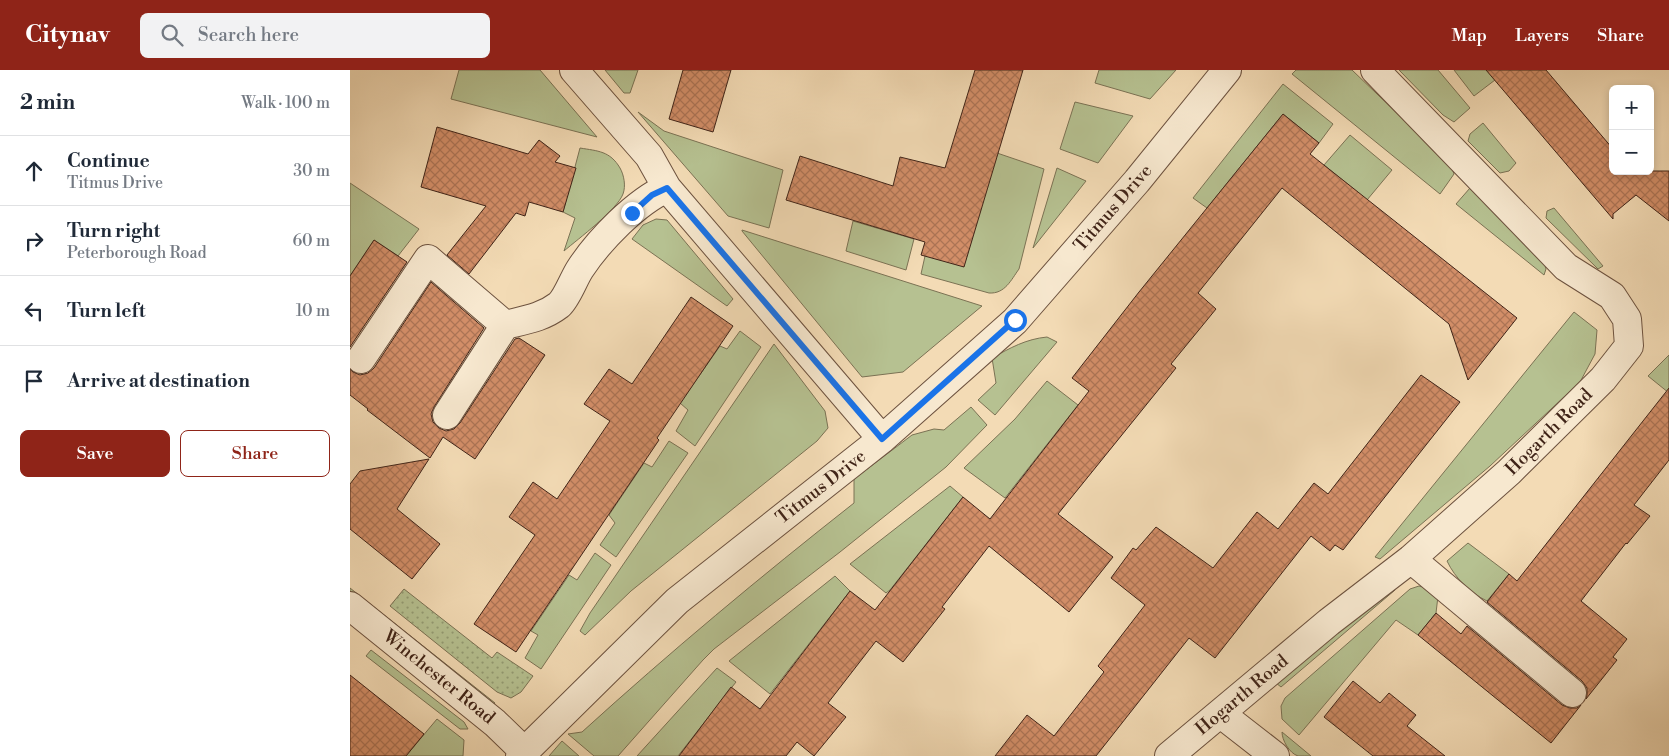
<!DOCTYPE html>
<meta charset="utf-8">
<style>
:root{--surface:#fff;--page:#f2f2f3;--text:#1f2937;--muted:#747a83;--line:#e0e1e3;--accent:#8f2418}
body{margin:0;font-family:"Libre Bodoni",serif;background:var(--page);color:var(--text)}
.controls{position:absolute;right:15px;top:15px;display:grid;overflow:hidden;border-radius:8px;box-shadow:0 2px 8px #0003}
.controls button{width:45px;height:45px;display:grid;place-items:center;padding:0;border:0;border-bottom:1px solid var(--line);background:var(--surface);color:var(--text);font:25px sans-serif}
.stop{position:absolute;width:15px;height:15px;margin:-11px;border:4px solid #1a73e8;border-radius:50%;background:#fff}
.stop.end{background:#1a73e8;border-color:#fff;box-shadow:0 1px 5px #0008}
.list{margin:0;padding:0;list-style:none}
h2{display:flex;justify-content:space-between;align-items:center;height:65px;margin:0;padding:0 20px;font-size:21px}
h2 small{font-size:16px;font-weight:400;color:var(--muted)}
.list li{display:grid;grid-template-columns:32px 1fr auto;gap:15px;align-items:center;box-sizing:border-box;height:70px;padding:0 20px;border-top:1px solid var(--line)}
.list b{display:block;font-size:19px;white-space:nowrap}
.list p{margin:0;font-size:16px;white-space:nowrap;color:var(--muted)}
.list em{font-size:16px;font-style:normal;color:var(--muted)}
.actions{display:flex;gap:10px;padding:15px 20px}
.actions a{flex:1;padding:11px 0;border:1px solid var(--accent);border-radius:8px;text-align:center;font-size:18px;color:var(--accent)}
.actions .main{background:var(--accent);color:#fff}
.icon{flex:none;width:28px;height:28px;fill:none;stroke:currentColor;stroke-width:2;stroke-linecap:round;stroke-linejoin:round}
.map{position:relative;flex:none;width:1319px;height:686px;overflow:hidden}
header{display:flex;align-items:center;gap:30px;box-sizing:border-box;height:70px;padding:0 25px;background:var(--accent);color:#fff}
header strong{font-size:24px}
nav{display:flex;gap:28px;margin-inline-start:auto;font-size:18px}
.search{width:350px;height:45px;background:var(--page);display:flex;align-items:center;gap:12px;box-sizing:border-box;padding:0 18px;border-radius:8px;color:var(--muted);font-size:19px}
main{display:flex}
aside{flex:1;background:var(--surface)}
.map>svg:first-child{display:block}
.grass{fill:#b6c191;stroke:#7b7254}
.park{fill:url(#park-dots);stroke:#7b7254}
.building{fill:url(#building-cross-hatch);stroke:#402418}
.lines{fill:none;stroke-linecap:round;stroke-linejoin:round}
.minor-casing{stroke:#6d523f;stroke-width:30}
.minor{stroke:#f7e8cf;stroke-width:28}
.route{stroke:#1a73e8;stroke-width:6}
.labels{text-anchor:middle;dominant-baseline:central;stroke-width:4;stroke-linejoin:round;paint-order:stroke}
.street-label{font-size:18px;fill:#402418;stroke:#f7e8cf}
</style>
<header>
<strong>Citynav</strong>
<div class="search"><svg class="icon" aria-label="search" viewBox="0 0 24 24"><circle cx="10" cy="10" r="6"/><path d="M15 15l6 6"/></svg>Search here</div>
<nav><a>Map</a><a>Layers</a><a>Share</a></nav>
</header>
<main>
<aside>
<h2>2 min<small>Walk · 100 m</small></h2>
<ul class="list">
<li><svg class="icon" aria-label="ahead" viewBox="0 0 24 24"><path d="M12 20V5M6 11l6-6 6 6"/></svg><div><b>Continue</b><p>Titmus Drive</p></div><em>30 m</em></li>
<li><svg class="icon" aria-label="right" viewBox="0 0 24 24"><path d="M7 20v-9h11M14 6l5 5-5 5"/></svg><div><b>Turn right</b><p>Peterborough Road</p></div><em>60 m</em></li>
<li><svg class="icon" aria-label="left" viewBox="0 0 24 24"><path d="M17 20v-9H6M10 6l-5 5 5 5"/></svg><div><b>Turn left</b></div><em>10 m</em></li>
<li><svg class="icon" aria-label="arrive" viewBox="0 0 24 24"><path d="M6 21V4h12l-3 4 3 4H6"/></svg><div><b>Arrive at destination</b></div></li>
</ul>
<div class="actions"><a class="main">Save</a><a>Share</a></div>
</aside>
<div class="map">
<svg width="1319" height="686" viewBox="0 0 1319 686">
<defs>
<pattern id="park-dots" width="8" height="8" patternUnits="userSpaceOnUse" patternTransform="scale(1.25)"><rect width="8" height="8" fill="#b6c191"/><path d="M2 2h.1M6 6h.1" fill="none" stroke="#959d75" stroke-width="1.8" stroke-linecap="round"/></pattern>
<pattern id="building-cross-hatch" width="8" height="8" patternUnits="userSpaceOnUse" patternTransform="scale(1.25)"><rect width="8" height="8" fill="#d28e68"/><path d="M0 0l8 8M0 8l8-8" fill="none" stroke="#ac7455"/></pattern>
</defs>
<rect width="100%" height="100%" fill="#f3dbb5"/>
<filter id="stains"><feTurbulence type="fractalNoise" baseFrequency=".004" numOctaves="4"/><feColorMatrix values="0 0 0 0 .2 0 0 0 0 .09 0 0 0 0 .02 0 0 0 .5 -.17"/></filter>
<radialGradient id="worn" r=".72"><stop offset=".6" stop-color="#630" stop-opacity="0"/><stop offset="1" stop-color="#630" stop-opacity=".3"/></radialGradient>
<path class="grass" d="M 109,0 L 190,0 L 247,67 L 101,29 Z
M 255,0 L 288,0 L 280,23 L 274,23 Z
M 749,0 L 826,0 L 800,29 L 745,13 Z
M 946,0 L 1002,0 L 1101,95 L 1104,104 L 1090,124 L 942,4 Z
M 1049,0 L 1088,0 L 1120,38 L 1104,52 L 1093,45 Z
M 1104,0 L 1137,0 L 1145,10 L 1124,26 Z
M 933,14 L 983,54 L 969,73 L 933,44 L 857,138 L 843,128 Z
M 725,32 L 783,46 L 748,93 L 710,79 Z
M 288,42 L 314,61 L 433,100 L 419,158 L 378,146 Z
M 1133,53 L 1166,93 L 1159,101 L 1150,103 L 1118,71 L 1120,64 Z
M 1000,65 L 1042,100 L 1017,130 L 974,95 Z
M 230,78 C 248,81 260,81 270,98 C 274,105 276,116 273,124 C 267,140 228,169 214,181 L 225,148 L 213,142 Z
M 647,83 L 694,99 L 669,199 C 661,210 655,224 639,223 L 571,204 L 575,186 Z
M 707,98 L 736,111 L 683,178 Z
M 0,113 L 69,159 L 48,186 L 24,170 L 0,206 Z
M 1120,118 L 1126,120 L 1193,188 L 1196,199 L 1194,205 L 1106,134 Z
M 1204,138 L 1253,196 L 1248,199 L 1196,148 L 1197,141 Z
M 306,149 L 317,150 L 383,229 L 377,236 L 282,169 L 293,155 Z
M 503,151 L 564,169 L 556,200 L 496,181 Z
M 392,161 L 392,160 L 632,236 L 553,302 L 512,307 Z
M 1224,242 L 1247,260 L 1245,284 L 1230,312 L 1140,396 L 1030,489 L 1025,487 Z
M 390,261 L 411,277 L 345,376 L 326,361 L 338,340 L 330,333 L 370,276 L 377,279 Z
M 697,267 L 707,272 L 645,345 L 628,330 L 646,313 L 642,288 C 660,278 676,269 697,267 Z
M 424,274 L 475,341 L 478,358 L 467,371 L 281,521 L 235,565 L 230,561 L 240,543 Z
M 1319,285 L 1319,323 L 1298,306 Z
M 697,311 L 728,335 L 655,428 L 614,398 L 665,349 Z
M 621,337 L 637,355 L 596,397 L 490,482 L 364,579 L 353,590 L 268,686 L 244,686 L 218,664 L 232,662 C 320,582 410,507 504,433 L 504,409 L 562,365 L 584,359 L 594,360 Z
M 319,371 L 338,383 L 266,487 L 250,475 L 265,453 L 259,445 L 294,393 L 302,397 Z
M 600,416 L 613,427 L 540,520 L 536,523 L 500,494 Z
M 1118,473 L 1159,504 L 1137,531 C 1120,523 1105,508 1097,491 Z
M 245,483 L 261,495 L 191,599 L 175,588 L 188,565 L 181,561 L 219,505 L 227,510 Z
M 485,506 L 500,521 L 420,624 L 379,591 Z
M 1040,514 L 1045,520 L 931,617 L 926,613 Z
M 1069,516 L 1081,519 L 1088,526 L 1086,543 L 1068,565 L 1046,550 L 949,665 L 932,649 L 931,636 L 935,628 L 1060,519 Z
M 0,518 L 145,633 L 141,638 L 0,525 Z
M 21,580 L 114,652 L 118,659 L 110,659 L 16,586 Z
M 367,598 L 386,612 L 328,686 L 287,686 Z
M 87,649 L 114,670 L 113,686 L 56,686 Z
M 932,662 L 961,686 C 958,686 951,686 948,686 C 939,683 932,670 932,662 Z
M 212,671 L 229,686 L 199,686 Z"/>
<path class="park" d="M 54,519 L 142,588 L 147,582 L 183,606 L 171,622 L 161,628 L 147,622 L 40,536 Z"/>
<path class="building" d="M 333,0 L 381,0 L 363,62 L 319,49 Z
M 625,0 L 673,0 L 614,197 L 571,185 L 575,172 L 436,130 L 450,86 L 543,116 L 550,87 L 595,98 Z
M 1136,0 L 1196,0 L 1263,79 L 1263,101 L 1319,101 L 1319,151 L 1286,125 L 1263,144 L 1263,149 Z
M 933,44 L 969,73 L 960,84 L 1167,248 L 1118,310 L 1099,254 L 932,118 L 848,223 L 866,239 L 821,294 L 826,298 L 708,444 L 763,487 L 719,542 L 639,476 L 592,537 L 595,539 L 553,592 L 526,571 L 478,633 L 496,647 L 464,686 L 447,672 L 436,686 L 329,686 L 381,617 L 410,639 L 500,521 L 525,540 L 613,427 L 640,449 L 739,321 L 722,308 L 789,222 Z
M 87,57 L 178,84 L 189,70 L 210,86 L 205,92 L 226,98 L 213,142 L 179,132 L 175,146 L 166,143 L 119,204 L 97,185 L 136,136 L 71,117 Z
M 24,170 L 57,192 L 0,277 L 0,206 Z
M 81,212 L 134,258 L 84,337 L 81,344 L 83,352 L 89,358 L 96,361 L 104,359 L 110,353 L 165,269 L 169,268 L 195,285 L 125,389 L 93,367 L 80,388 L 17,340 L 18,339 L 0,325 L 0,299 L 3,302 L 10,305 L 18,303 L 24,298 Z
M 341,227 L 383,256 L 307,368 L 309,370 L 166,582 L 124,554 L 185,465 L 159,447 L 183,412 L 207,429 L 260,351 L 234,334 L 259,299 L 282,314 Z
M 1071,305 L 1110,332 L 993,480 L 985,475 L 980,481 L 961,466 L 865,588 L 839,568 L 746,686 L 645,686 L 677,645 L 704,666 L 754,602 L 748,596 L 795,535 L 761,508 L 783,478 L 786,480 L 806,457 L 863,498 L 907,442 L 928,459 L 964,413 L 978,424 Z
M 1319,318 L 1319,390 L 1284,435 L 1300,446 L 1277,474 L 1276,473 L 1231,531 L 1277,569 L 1263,587 L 1267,590 L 1236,629 L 1237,625 L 1237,618 L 1232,611 L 1137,532 L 1159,504 L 1167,511 Z
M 79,389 L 47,439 L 90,474 L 62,509 L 0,459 L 0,414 L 10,401 Z
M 1086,543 L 1111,564 L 1117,556 L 1212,635 L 1220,638 L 1227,638 L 1231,635 L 1201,673 L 1068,565 Z
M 0,605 L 74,664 L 56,686 L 0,686 Z
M 1003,611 L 1030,633 L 1039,623 L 1066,645 L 1057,656 L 1095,686 L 1023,686 L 974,647 Z"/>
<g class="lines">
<defs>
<path id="minor" d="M 224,0 L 299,86 L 317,118 L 532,369
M 11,289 L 78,189 L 155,255 C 175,250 192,248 209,235 C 217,228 224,208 230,199 C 249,170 286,132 317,118
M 97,345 L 155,255
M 1061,489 L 1222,623
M 0,536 L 145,653 L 175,682
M 871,644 L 925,686
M 170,686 L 327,531 L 532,369 L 665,251 L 787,111 L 877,0
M 819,686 L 979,552 L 1061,489 L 1159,402 L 1253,309 L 1279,276 L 1277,249 L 1262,226 L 1216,197 L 1025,0"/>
</defs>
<use href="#minor" class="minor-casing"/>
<use href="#minor" class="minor"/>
</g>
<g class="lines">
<path class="route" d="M 282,143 L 302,125 L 317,118 L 532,369 L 665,250"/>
</g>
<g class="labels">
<g class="street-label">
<text transform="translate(763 138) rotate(-49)">Titmus Drive</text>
<text transform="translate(1199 362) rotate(-45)">Hogarth Road</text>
<text transform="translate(471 417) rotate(-38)">Titmus Drive</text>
<text transform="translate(89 607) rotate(39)">Winchester Road</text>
<text transform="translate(892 625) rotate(-40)">Hogarth Road</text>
</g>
</g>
<rect width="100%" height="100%" filter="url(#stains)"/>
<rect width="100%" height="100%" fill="url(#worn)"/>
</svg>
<div class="controls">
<button>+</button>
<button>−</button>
</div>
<div class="stop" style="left:665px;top:250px"></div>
<div class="stop end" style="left:282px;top:143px"></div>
</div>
</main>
